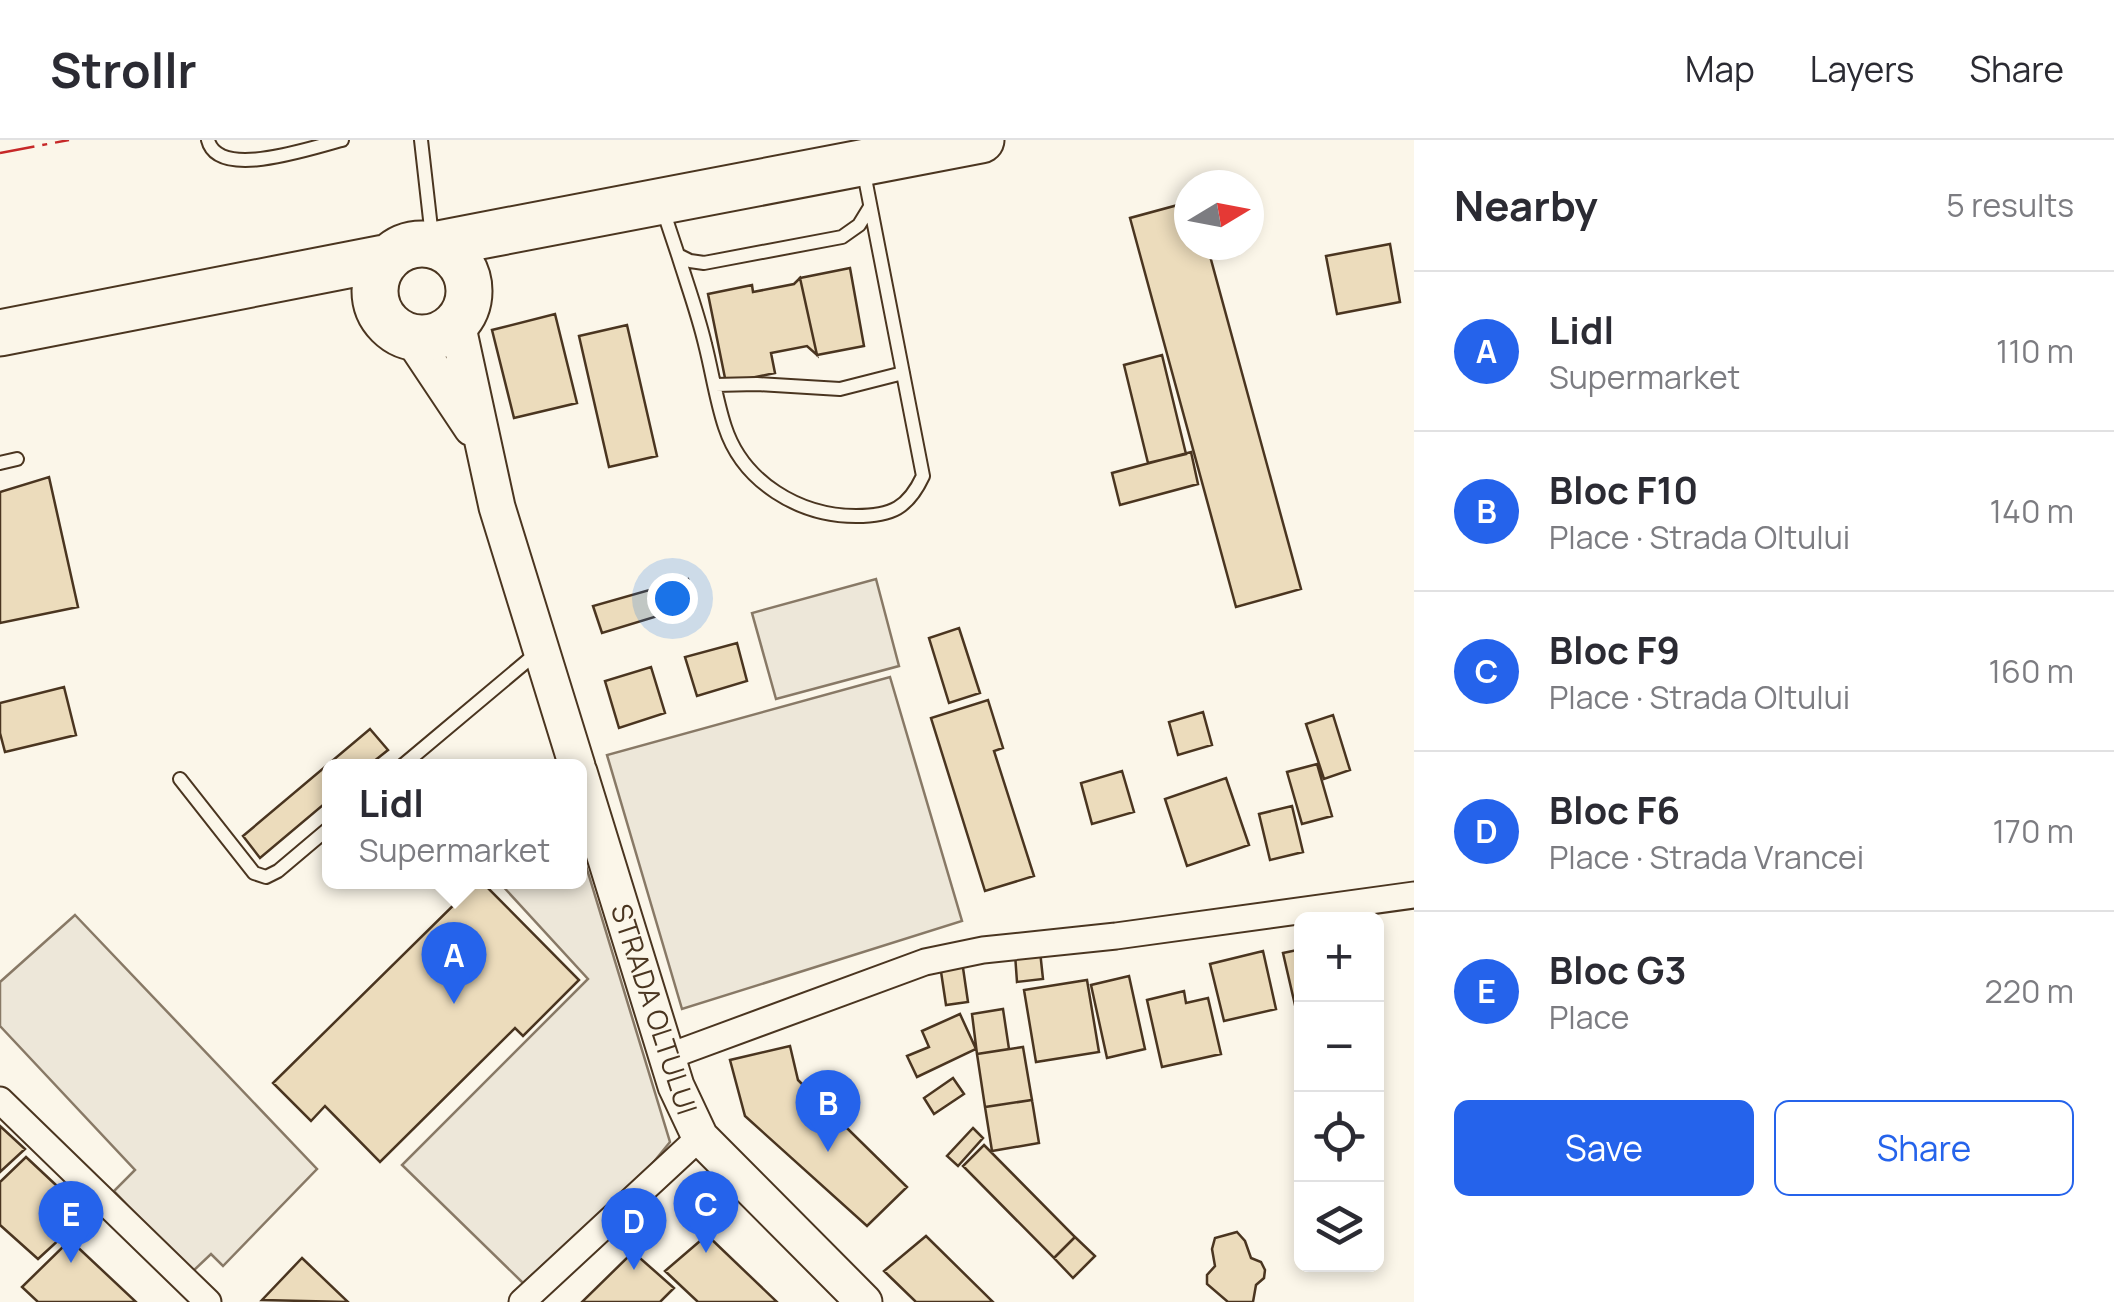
<!DOCTYPE html>
<meta charset="utf-8">
<style>
:root{--surface:#fff;--page:#f2f2f3;--text:#2b2b33;--muted:#7c7c81;--line:#e1e1e2;--accent:#2563eb}
body{margin:0;font-family:Manrope,sans-serif;background:var(--page);color:var(--text)}
.controls{position:absolute;right:30px;bottom:30px;display:grid;overflow:hidden;border-radius:15px;box-shadow:0 5px 15px #0003}
.controls button{width:90px;height:90px;display:grid;place-items:center;padding:0;border:0;border-bottom:2px solid var(--line);background:var(--surface);color:var(--text);font:50px sans-serif}
.compass{position:absolute;left:1174px;top:30px;width:90px;height:90px;border-radius:50%;background:var(--surface);box-shadow:0 5px 15px #0003;rotate:80deg}
.you{position:absolute;left:672px;top:458px;width:35px;height:35px;margin:-25px;border:8px solid #fff;border-radius:50%;background:#1a73e8;box-shadow:0 0 0 15px #1a73e833}
.badge{display:grid;place-items:center;width:65px;height:65px;border-radius:50%;background:var(--accent);color:#fff;font-size:32px;font-weight:700}
.pin{position:absolute;translate:-50% -82px;filter:drop-shadow(0 2px 5px #0008)}
.pin::after{content:'';position:absolute;top:52px;width:35px;height:30px;background:inherit;clip-path:polygon(0 0,100% 0,50% 100%)}
.popup{position:absolute;left:322px;top:619px;width:265px;height:130px;box-sizing:border-box;display:grid;place-content:center;border-radius:15px;background:var(--surface);filter:drop-shadow(0 2px 8px #0005);font-size:32px;white-space:nowrap;color:var(--muted)}
.popup b{font-size:38px;color:var(--text)}
.popup::after{content:'';position:absolute;left:50%;top:100%;margin-left:-20px;border:20px solid transparent;border-top-color:var(--surface)}
.list{margin:0;padding:0;list-style:none}
h2{display:flex;justify-content:space-between;align-items:center;height:130px;margin:0;padding:0 40px;font-size:42px}
h2 small{font-size:32px;font-weight:400;color:var(--muted)}
.list li{display:grid;grid-template-columns:65px 1fr auto;gap:30px;align-items:center;box-sizing:border-box;height:160px;padding:0 40px;border-top:2px solid var(--line)}
.list b{display:block;font-size:38px;white-space:nowrap}
.list p{margin:0;font-size:32px;white-space:nowrap;color:var(--muted)}
.list em{font-size:32px;font-style:normal;color:var(--muted)}
.actions{display:flex;gap:20px;padding:30px 40px}
.actions a{flex:1;padding:22px 0;border:2px solid var(--accent);border-radius:15px;text-align:center;font-size:35px;color:var(--accent)}
.actions .main{background:var(--accent);color:#fff}
.icon{flex:none;width:55px;height:55px;fill:none;stroke:currentColor;stroke-width:2;stroke-linecap:round;stroke-linejoin:round}
.map{position:relative;flex:none;width:1414px;height:1162px;overflow:hidden}
header{display:flex;align-items:center;gap:60px;box-sizing:border-box;height:140px;padding:0 50px;background:var(--surface);border-bottom:2px solid var(--line)}
header strong{font-size:48px}
nav{display:flex;gap:55px;margin-inline-start:auto;font-size:35px}
main{display:flex}
aside{flex:1;background:var(--surface)}
.map>svg:first-child{display:block}
.parking{fill:#ede7d9;stroke:#887966;stroke-width:2.5}
.building{fill:#ecdcbc;stroke:#4a3520;stroke-width:2.5}
.lines{fill:none;stroke-linecap:round;stroke-linejoin:round}
.lane-casing{stroke:#4a3520;stroke-width:16}
.street-casing{stroke:#4a3520;stroke-width:29}
.secondary-casing{stroke:#4a3520;stroke-width:39}
.highway-casing{stroke:#4a3520;stroke-width:49}
.lane{stroke:#fbf6e9;stroke-width:12}
.street{stroke:#fbf6e9;stroke-width:25}
.secondary{stroke:#fbf6e9;stroke-width:35}
.highway{stroke:#fbf6e9;stroke-width:45}
.power{stroke:#c62828;stroke-width:2.5;stroke-dasharray:35 8 5 8;stroke-linecap:butt}
.labels{text-anchor:middle;dominant-baseline:central;stroke-width:8;stroke-linejoin:round;paint-order:stroke}
.street-label{font-size:28px;fill:#4a3520;stroke:#fbf6e9}
</style>
<header>
<strong>Strollr</strong>
<nav><a>Map</a><a>Layers</a><a>Share</a></nav>
</header>
<main>
<div class="map">
<svg width="1414" height="1162" viewBox="0 0 1414 1162">
<rect width="100%" height="100%" fill="#fbf6e9"/>
<path class="parking" d="M 876,439 L 899,526 L 776,559 L 752,473 Z
M 890,537 L 962,781 L 682,869 L 607,615 Z
M 579,703 L 670,1002 L 643,1035 L 523,1143 L 402,1025 L 588,839 L 499,742 L 579,742 Z
M 75,775 L 317,1029 L 223,1126 L 211,1114 L 191,1133 L 114,1051 L 135,1030 L 0,886 L 0,842 Z"/>
<path class="building" d="M 1189,62 L 1189,105 L 1207,105 L 1301,449 L 1236,467 L 1130,78 Z
M 1390,104 L 1400,162 L 1337,174 L 1326,116 Z
M 850,128 L 864,206 L 817,215 L 800,138 Z
M 800,138 L 817,215 L 807,206 L 771,213 L 775,233 L 726,243 L 708,154 L 752,145 L 753,152 L 794,144 Z
M 555,174 L 577,263 L 514,278 L 492,190 Z
M 627,185 L 657,316 L 609,327 L 579,196 Z
M 1162,215 L 1186,314 L 1148,323 L 1124,225 Z
M 1191,312 L 1198,344 L 1120,365 L 1112,333 Z
M 49,337 L 78,467 L 0,483 L 0,352 Z
M 688,439 L 694,465 L 602,493 L 593,466 Z
M 959,488 L 980,553 L 949,563 L 929,498 Z
M 737,503 L 747,541 L 697,556 L 685,517 Z
M 651,527 L 665,573 L 619,588 L 605,541 Z
M 64,547 L 76,595 L 5,612 L 0,593 L 0,563 Z
M 988,560 L 1003,608 L 994,611 L 1034,736 L 985,751 L 931,578 Z
M 1203,572 L 1212,605 L 1178,615 L 1169,582 Z
M 1333,575 L 1350,630 L 1324,639 L 1306,584 Z
M 370,589 L 388,610 L 368,626 L 329,626 L 329,660 L 260,718 L 243,696 Z
M 1317,624 L 1332,676 L 1302,684 L 1287,632 Z
M 1122,631 L 1134,672 L 1092,684 L 1081,643 Z
M 1226,638 L 1249,705 L 1187,726 L 1165,659 Z
M 1292,666 L 1303,712 L 1270,720 L 1259,674 Z
M 477,742 L 482,742 L 579,840 L 523,896 L 515,888 L 380,1022 L 325,966 L 311,981 L 273,943 Z
M 1302,809 L 1302,864 L 1295,865 L 1283,813 Z
M 1040,811 L 1043,839 L 1017,842 L 1015,814 Z
M 1263,811 L 1276,869 L 1224,881 L 1210,824 Z
M 962,821 L 968,862 L 946,865 L 940,825 Z
M 1129,836 L 1145,909 L 1107,918 L 1091,845 Z
M 1087,840 L 1099,912 L 1036,922 L 1024,850 Z
M 1184,851 L 1186,863 L 1208,858 L 1221,914 L 1162,927 L 1147,860 Z
M 1003,869 L 1009,909 L 977,914 L 972,874 Z
M 960,874 L 976,909 L 917,937 L 907,916 L 929,907 L 922,891 Z
M 790,906 L 798,940 L 907,1047 L 867,1086 L 745,976 L 730,920 Z
M 1023,907 L 1032,960 L 985,967 L 977,914 Z
M 953,938 L 964,954 L 934,974 L 924,958 Z
M 1032,960 L 1039,1003 L 992,1011 L 985,967 Z
M 0,986 L 25,1009 L 0,1032 Z
M 973,988 L 983,998 L 958,1026 L 947,1016 Z
M 984,1005 L 1075,1097 L 1054,1118 L 963,1026 Z
M 26,1017 L 87,1074 L 38,1119 L 0,1085 L 0,1042 Z
M 1237,1092 L 1245,1101 L 1251,1118 L 1261,1122 L 1265,1130 L 1264,1138 L 1256,1145 L 1253,1162 L 1228,1162 L 1207,1144 L 1207,1135 L 1215,1126 L 1212,1109 L 1215,1098 Z
M 707,1095 L 777,1162 L 698,1162 L 665,1131 Z
M 926,1096 L 993,1162 L 916,1162 L 884,1131 Z
M 1075,1097 L 1095,1116 L 1073,1138 L 1054,1118 Z
M 70,1100 L 136,1162 L 38,1162 L 22,1147 Z
M 633,1112 L 674,1148 L 660,1162 L 582,1162 Z
M 302,1118 L 348,1162 L 262,1160 Z"/>
<g class="lines">
<defs>
<path id="lane" d="M 208,0 C 218,41 313,7 342,0
M 421,0 L 432,97
M 663,70 L 678,115 L 690,121 L 704,123 L 842,97 L 859,85 L 870,67
M 678,115 C 687,144 698,174 705,204 C 712,231 716,260 725,287 C 743,342 799,376 856,376 C 892,376 908,368 923,336 L 863,28
M 715,245 L 757,244 L 840,249 L 903,233
M 0,323 L 17,319
M 402,626 L 539,511
M 180,639 L 254,733 L 266,737 L 278,731 L 329,688"/>
<path id="street" d="M 667,917 L 925,822 L 983,810 L 1116,796 L 1414,755
M 0,960 L 208,1162
M 522,1162 L 700,997"/>
<path id="secondary" d="M 457,183 L 497,367 L 577,626
M 412,198 L 472,288
M 579,632 L 676,946 L 700,997 L 864,1162"/>
<path id="highway" d="M375 151a47 47 0 1 1 94 0a47 47 0 1 1-94 0Z
M 433,105 L 981,0
M 0,193 L 389,117"/>
</defs>
<use href="#lane" class="lane-casing"/>
<use href="#street" class="street-casing"/>
<use href="#secondary" class="secondary-casing"/>
<use href="#highway" class="highway-casing"/>
<use href="#lane" class="lane"/>
<use href="#street" class="street"/>
<use href="#secondary" class="secondary"/>
<use href="#highway" class="highway"/>
<path class="power" d="M 0,13 L 69,0"/>
</g>
<g class="labels">
<g class="street-label">
<text transform="translate(655 869) rotate(72)">STRADA OLTULUI</text>
</g>
</g>
</svg>
<div class="controls">
<button>+</button>
<button>−</button>
<button><svg class="icon" aria-label="locate" viewBox="0 0 24 24"><circle cx="12" cy="12" r="6"/><path d="M12 2v4M12 18v4M2 12h4M18 12h4"/></svg></button>
<button><svg class="icon" aria-label="layers" viewBox="0 0 24 24"><path d="M12 4l9 5-9 5-9-5zM3 14l9 5 9-5"/></svg></button>
</div>
<svg class="compass" viewBox="-18 -18 36 36"><path d="M0-13l5 13h-10z" fill="#e53935"/><path d="M0 13l5-13h-10z" fill="#7c7c81"/></svg>
<div class="you"></div>
<div class="pin badge" style="left:454px;top:864px">A</div>
<div class="popup"><b>Lidl</b>Supermarket</div>
<div class="pin badge" style="left:828px;top:1012px">B</div>
<div class="pin badge" style="left:706px;top:1113px">C</div>
<div class="pin badge" style="left:634px;top:1130px">D</div>
<div class="pin badge" style="left:71px;top:1123px">E</div>
</div>
<aside>
<h2>Nearby<small>5 results</small></h2>
<ul class="list">
<li><span class="badge">A</span><div><b>Lidl</b><p>Supermarket</p></div><em>110 m</em></li>
<li><span class="badge">B</span><div><b>Bloc F10</b><p>Place · Strada Oltului</p></div><em>140 m</em></li>
<li><span class="badge">C</span><div><b>Bloc F9</b><p>Place · Strada Oltului</p></div><em>160 m</em></li>
<li><span class="badge">D</span><div><b>Bloc F6</b><p>Place · Strada Vrancei</p></div><em>170 m</em></li>
<li><span class="badge">E</span><div><b>Bloc G3</b><p>Place</p></div><em>220 m</em></li>
</ul>
<div class="actions"><a class="main">Save</a><a>Share</a></div>
</aside>
</main>
